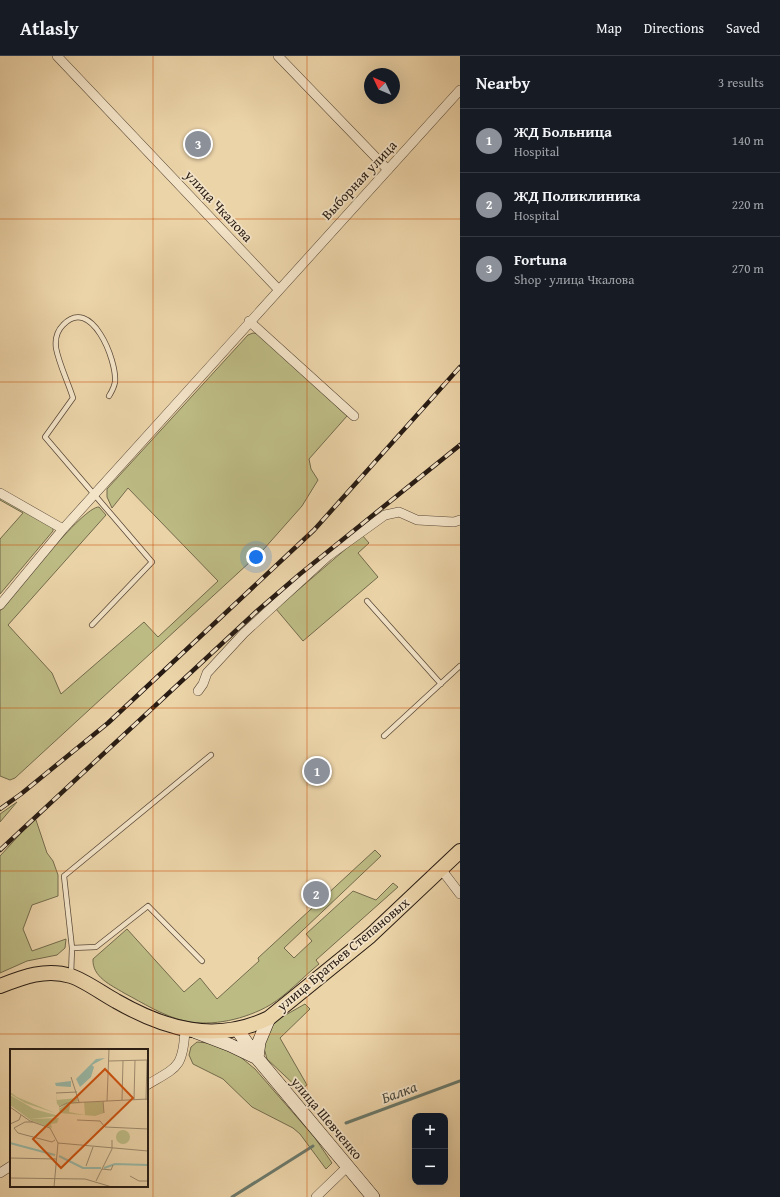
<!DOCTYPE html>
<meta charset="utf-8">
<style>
:root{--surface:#171b24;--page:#20242c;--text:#f1f3f6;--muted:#9ea1a6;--line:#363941;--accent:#8c9099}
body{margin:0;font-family:"Gentium Book Plus",serif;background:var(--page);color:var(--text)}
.controls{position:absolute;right:12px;bottom:12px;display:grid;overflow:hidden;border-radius:8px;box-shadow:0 4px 16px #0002}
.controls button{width:36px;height:36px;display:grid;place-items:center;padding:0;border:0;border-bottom:1px solid var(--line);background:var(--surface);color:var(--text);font:20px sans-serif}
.compass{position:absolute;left:364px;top:12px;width:36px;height:36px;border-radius:50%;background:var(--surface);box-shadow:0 4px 16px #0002;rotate:314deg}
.you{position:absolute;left:256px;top:501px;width:14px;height:14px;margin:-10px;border:3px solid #fff;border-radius:50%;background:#1a73e8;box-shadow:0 0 0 6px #1a73e833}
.badge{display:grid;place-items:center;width:26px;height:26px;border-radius:50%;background:var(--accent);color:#fff;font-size:13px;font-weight:700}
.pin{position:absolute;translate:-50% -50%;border:2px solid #fff;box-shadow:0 1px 4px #0006}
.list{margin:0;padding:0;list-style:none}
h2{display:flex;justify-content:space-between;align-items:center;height:52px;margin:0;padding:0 16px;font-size:17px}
h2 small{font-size:13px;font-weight:400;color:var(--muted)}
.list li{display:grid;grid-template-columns:26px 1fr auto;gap:12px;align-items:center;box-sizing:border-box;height:64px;padding:0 16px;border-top:1px solid var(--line)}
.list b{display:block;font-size:15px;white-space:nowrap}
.list p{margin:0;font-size:13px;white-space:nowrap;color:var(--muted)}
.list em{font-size:13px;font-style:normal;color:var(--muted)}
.map{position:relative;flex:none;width:460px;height:1141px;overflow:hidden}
header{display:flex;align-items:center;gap:24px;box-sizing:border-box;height:56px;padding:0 20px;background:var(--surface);border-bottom:1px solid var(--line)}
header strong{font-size:19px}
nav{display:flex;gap:22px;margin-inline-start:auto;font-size:14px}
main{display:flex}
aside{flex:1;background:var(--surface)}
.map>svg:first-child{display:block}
.green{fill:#bdbb84;stroke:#726b4c}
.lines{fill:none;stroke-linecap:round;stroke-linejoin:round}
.stream{stroke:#6b796b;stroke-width:3}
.service-casing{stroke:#584938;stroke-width:6}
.minor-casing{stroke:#584938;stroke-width:10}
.secondary-casing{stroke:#271b13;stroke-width:14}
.primary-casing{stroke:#271b13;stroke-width:16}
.service{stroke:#f3e3c7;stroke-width:4.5}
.minor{stroke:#f3e3c7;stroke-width:9}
.secondary{stroke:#f3e3c7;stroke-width:13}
.primary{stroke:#ecd4a9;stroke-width:14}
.rail-casing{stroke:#271b13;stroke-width:4.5}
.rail{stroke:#f3e3c7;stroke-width:3;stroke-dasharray:9;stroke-linecap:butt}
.grid{fill:none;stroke:#cb500d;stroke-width:1;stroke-opacity:0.55}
.labels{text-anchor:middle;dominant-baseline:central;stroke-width:3.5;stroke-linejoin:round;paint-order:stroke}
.street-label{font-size:14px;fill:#271b13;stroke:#f3e3c7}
.water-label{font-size:15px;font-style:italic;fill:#494a3f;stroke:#f3e3c7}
.inset-river{fill:none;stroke:#99b8a6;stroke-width:2}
.inset-road{fill:none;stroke:#9d8a6d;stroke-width:1}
.view{fill:#cb500d;fill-opacity:0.15;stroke:#cb500d;stroke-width:2}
.inset-edge{fill:none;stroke:#271b13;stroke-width:2}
</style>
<header>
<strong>Atlasly</strong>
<nav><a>Map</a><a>Directions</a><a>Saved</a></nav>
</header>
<main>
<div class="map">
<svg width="460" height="1141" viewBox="0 0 460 1141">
<rect width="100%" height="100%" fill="#ecd4a9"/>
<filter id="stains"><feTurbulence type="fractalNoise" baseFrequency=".005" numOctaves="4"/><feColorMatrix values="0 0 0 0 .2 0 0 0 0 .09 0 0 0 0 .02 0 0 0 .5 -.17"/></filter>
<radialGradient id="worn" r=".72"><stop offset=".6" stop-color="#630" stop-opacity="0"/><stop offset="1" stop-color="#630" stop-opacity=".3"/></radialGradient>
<path class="green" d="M 253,277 L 259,278 L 347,360 L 309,403 L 311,413 L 318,424 L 302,450 L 263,494 L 15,722 L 10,724 L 0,720 L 0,555 C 14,539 83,450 99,451 L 106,459 L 8,569 L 52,617 L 61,638 L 144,566 L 158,581 L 218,525 L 128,432 L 112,452 L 107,441 L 107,433 L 248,279 Z
M 0,440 L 53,472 L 53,475 L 0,538 L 0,483 L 23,457 L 0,444 Z
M 362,479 L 369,487 L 358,497 L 378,521 L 303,585 L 276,553 Z
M 17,746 L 0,766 L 0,758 Z
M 34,763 L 36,764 L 47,797 L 53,805 L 58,819 L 58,840 L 32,849 L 23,873 L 32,895 L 66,883 L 65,892 L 57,899 L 27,905 L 0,917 L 0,800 Z
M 375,794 L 381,800 L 284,892 L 294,902 L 312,885 L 306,878 L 353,835 L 376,844 L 393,827 L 398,831 L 316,904 L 319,908 C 303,921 288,938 270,949 C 246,963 212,971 185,965 C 163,960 143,947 124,937 C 111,929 92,921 93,903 L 127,873 L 184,936 L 200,922 L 217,943 L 259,905 L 258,902 Z
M 305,948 L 310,953 L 280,982 L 307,1029 L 300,1034 L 267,1003 L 264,992 L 266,982 L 275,965 Z
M 197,986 L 208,987 L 238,999 L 255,1013 L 315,1082 L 332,1107 L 326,1113 L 300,1078 L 293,1072 L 252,1051 L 223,1023 L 193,1008 L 189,999 L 191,991 Z"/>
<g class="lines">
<path class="stream" d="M 346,1067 L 460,1025
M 232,1141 L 313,1090"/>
<defs>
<path id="service" d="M 367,545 L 441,628
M 92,569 L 152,506 L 45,381 L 73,342 C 68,326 59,308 56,292 C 55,284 57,275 63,269 C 91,239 117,304 115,326 C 114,332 112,335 109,340
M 384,680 L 460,610
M 72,892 L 96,891 L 148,850 L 202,905
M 71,919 L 72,892 L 64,820 L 211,699"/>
<path id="minor" d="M 57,0 L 278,233
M 278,0 L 388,114
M 249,265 L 354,360
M 0,437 L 63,473
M 0,549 L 63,473 L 460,34
M 198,635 L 203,628 L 207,617 L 244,577 L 328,500 L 385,459 L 399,456 L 417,464 L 454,466 L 460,464
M 441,813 L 460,838
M 147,1029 C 177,1011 183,1012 185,974
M 0,1117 L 11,1110
M 316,1141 L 347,1111"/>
<path id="secondary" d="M 237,973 L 257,1002 L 373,1141
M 196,976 L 230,989 L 255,1001
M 257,1002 L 259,986 L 269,962"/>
<path id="primary" d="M 0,930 C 23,921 46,912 71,920 C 84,924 103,938 116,945 C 165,973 215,988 269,962 L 370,880 L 460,795"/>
</defs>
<use href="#service" class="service-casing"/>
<use href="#minor" class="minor-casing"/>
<use href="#secondary" class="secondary-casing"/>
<use href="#primary" class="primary-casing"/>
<use href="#service" class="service"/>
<use href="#minor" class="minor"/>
<use href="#secondary" class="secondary"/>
<use href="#primary" class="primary"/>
<defs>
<path id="rail" d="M 0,753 L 21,738 L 108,667 L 314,474 L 460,311
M 0,794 L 257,555 L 300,518 L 460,389"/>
</defs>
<use href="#rail" class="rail-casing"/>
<use href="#rail" class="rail"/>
</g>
<path class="grid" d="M 153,0 L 153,1141M 307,0 L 307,1141M 0,163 L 460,163M 0,326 L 460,326M 0,489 L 460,489M 0,652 L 460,652M 0,815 L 460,815M 0,978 L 460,978"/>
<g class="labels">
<g class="street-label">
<text transform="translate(359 124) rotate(-47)">Выборная улица</text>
<text transform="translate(219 150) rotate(47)">улица Чкалова</text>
<text transform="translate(343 898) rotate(-40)">улица Братьев Степановых</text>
<text transform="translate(327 1062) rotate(50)">улица Шевченко</text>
</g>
<g class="water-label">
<text transform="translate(399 1036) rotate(-20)">Балка</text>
</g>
</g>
<g transform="translate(10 993)">
<rect width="138" height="138" fill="#ecd4a9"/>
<path d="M 0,43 L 7,48 L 45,64 L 15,54 L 0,45 ZM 46,44 L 47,51 L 67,49 L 68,52 L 49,57 L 47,55 ZM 0,46 L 24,60 L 49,67 L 20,70 L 49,69 L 47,74 L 41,75 L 42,79 L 22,72 L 0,56 ZM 74,53 L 93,53 L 94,64 L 85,67 L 50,64 L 49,60 L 57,54 L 73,54 L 60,55 L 59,63 L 75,66 ZM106 88a7 7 0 1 1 14 0a7 7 0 1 1-14 0Z" fill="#bdbb84"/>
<path d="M 95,9 L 82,16 L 84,18 L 81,28 L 70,38 L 66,30 L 86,10 ZM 61,32 L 61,38 L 46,37 L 45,34 Z" fill="#99b8a6"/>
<path class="inset-river" d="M 0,94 L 45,106M 49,107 L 73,119 L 91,119M 94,119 L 105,115 L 138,116"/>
<path class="inset-road" d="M 99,12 L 137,11M 61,28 L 69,53M 46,44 L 67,43M 112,51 L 113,12M 124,51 L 125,11M 136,51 L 137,11M 93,52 L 94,64M 97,52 L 99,0M 0,58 L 20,72 L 40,79 L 48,94M 49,58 L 57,54 L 138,50M 67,71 L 90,72 L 95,78 L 138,80M 23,73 L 15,73 L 4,79 L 8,84 L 42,93 L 45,91M 0,75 L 9,71 L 11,66M 48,94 L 138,102M 0,109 L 46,110M 76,117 L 83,98M 92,120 L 101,121 L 103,116M 120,127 L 129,132 L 138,132M 0,129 L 75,130 L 102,138M 86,132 L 102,100 L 102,91M 44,138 L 48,94"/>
<path class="view" d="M 95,20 L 123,49 L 51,119 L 23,90 Z"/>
<rect width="138" height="138" class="inset-edge"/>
</g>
<rect width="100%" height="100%" filter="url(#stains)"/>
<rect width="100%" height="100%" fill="url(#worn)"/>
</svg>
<div class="controls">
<button>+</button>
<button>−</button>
</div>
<svg class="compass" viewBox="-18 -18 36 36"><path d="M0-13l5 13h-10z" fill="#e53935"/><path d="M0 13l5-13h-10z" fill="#9ea1a6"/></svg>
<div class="you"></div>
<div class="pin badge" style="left:317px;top:715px">1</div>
<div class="pin badge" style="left:316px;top:838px">2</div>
<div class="pin badge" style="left:198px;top:88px">3</div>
</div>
<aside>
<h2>Nearby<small>3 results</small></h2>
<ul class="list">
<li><span class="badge">1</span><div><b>ЖД Больница</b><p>Hospital</p></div><em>140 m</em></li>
<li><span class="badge">2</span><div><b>ЖД Поликлиника</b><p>Hospital</p></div><em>220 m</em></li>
<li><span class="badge">3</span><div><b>Fortuna</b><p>Shop · улица Чкалова</p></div><em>270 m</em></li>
</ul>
</aside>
</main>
